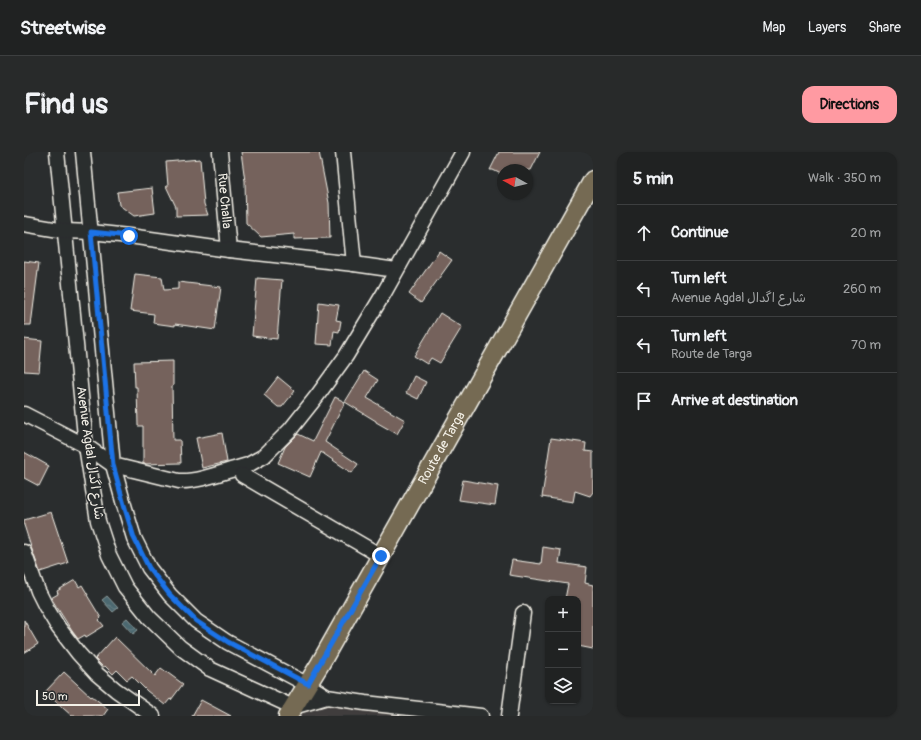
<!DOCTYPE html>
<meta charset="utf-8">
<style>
:root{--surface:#202222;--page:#282a2a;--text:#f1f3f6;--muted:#a2a4a5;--line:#3d3f40;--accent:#ff9aa2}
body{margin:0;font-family:Pangolin,"Playpen Sans Arabic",sans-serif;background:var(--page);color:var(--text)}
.controls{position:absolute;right:12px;bottom:12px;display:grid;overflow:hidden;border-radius:8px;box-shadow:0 1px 3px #0004}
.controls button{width:36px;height:36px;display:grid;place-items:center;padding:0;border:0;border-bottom:1px solid var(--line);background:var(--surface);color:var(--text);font:20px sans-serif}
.compass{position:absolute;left:473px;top:12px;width:36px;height:36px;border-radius:50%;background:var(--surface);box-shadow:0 1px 3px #0004;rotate:278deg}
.scale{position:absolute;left:12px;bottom:10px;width:104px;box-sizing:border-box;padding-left:4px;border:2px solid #f4f1e8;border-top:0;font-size:11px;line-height:14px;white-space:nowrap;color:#f4f1e8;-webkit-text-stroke:3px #2a2d2e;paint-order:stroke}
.stop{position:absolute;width:12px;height:12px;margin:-9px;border:3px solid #1a73e8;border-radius:50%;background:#fff}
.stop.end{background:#1a73e8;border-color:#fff;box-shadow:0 1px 4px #0008}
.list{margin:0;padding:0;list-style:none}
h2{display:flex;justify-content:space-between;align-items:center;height:52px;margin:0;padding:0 16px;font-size:17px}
h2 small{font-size:13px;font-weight:400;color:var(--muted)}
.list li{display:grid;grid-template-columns:26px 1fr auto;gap:12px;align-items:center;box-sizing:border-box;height:56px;padding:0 16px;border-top:1px solid var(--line)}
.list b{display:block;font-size:15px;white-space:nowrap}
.list p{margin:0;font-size:13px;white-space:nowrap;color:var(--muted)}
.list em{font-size:13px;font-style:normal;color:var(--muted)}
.icon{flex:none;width:22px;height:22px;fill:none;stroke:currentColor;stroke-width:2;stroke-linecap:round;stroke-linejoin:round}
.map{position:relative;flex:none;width:569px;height:564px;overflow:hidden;border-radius:12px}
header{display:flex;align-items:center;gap:24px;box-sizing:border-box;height:56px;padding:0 20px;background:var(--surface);border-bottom:1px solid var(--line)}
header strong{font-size:19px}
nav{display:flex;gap:22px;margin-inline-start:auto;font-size:14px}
.intro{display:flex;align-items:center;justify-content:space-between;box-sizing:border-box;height:96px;padding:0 24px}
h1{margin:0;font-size:28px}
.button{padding:10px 18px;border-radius:12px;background:var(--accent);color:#111;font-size:14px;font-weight:700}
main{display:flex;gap:24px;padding:0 24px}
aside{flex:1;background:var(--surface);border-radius:12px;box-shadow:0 1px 3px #0004}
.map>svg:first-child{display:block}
.built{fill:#403d3c}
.water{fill:url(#water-waves);stroke:#8f9f9f}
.building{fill:#74625c;stroke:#f4f1e8}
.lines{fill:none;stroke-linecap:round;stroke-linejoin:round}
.minor-casing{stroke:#f4f1e8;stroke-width:17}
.major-casing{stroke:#f4f1e8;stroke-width:21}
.minor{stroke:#2a2d2e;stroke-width:14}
.major{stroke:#746b52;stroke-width:18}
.route{stroke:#1a73e8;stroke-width:5}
.labels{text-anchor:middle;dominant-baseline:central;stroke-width:3;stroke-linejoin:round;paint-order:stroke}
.street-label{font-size:13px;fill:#f4f1e8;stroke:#2a2d2e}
</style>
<header>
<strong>Streetwise</strong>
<nav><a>Map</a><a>Layers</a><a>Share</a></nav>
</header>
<div class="intro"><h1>Find us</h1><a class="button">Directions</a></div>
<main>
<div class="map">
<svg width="569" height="564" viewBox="0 0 569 564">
<defs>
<pattern id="water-waves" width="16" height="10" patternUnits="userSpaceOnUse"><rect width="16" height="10" fill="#4c686f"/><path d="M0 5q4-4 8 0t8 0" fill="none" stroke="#667e84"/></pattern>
</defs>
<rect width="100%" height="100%" fill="#2a2d2e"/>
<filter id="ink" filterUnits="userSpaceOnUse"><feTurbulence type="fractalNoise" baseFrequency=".025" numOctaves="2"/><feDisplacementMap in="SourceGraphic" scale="8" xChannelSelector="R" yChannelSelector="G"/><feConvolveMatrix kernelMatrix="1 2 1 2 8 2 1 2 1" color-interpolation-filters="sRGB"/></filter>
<g filter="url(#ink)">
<path class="built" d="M 285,540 L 425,564 L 272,564 Z"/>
<path class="water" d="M 83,444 L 94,456 L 89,460 L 78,448 Z
M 103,466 L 114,478 L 109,482 L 98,470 Z"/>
<path class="building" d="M 217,0 L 295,0 L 305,51 L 306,86 L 270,87 L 270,82 L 237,85 L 222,71 L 221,29 Z
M 475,0 L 516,0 L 507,18 L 479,18 L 479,23 L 469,18 L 466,18 Z
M 176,7 L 180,52 L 184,63 L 152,64 L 152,55 L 142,34 L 144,34 L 142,10 Z
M 128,36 L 131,61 L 110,64 L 95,53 L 93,40 Z
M 415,99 L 428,108 L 397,151 L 385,142 Z
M 0,109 L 15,111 L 7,173 L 0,173 Z
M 111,122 L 138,125 L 140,138 L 154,137 L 154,130 L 197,135 L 191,178 L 151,172 L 151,174 L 129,171 L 130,162 L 106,159 Z
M 233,126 L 258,128 L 253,187 L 228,184 Z
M 295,150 L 315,153 L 312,168 L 317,169 L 315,180 L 310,179 L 308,193 L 292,192 Z
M 416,161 L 438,175 L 416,211 L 407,206 L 403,212 L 390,204 Z
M 0,187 L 18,189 L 15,220 L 0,219 Z
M 149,209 L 149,234 L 148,234 L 149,288 L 156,288 L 157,311 L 119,312 L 119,274 L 114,274 L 113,235 L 111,235 L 110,210 Z
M 340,219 L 354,228 L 343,246 L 381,268 L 373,282 L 352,270 L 352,269 L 321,250 Z
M 390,224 L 402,230 L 394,247 L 382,241 Z
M 254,225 L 271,239 L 258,255 L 254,255 L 240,243 Z
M 311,245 L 321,250 L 301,290 L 334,312 L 328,321 L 297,300 L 286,325 L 254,311 L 261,295 L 274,282 L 289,289 Z
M 198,281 L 203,310 L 178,316 L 172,286 Z
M 527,286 L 562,291 L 561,299 L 569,300 L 569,340 L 566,344 L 551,339 L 549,350 L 518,345 Z
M 0,300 L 25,314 L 15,334 L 0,326 Z
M 439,328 L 474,334 L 471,353 L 435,348 Z
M 27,360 L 44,411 L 16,420 L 7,395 L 0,373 L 0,368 Z
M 519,395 L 537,398 L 535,411 L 563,415 L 561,431 L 569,433 L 569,497 L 554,494 L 554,447 L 541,447 L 544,432 L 485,423 L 488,408 L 517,412 Z
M 51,428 L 55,435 L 58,433 L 64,443 L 63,443 L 77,466 L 75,468 L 80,474 L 62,485 L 61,483 L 54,487 L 48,479 L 27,446 L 34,442 L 33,439 Z
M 0,468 L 14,492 L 0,501 Z
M 91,485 L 131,524 L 137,516 L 159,532 L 147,548 L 146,547 L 141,553 L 123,539 L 108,524 L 103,528 L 93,518 L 89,522 L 81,514 L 79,515 L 71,507 Z
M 40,520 L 67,545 L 68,544 L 84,557 L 79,564 L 48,564 L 21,540 Z
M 177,548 L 207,564 L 168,564 Z"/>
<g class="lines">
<defs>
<g id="minor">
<path d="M 33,0 L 62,294 L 74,369 L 85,403 L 101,435 L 125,465 L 157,496 L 186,517 L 269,555 L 303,545"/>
<path d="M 59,0 L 89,313 L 100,353 L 110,386 L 125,416 L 146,443 L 172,469 L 203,490 L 284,533 L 303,545 L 341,551 L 457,564"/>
<path id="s1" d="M 196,0 L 205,98"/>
<path d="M 319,0 L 330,112"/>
<path d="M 0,72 L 41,79 L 67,80 L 105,84 L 205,98 L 330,112 L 372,118"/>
<path d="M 0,262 L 62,294 L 89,313 L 155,329 C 174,330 199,320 217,315 L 224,313 L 240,304 L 266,278 L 293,244 L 322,204 L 360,141 L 439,0"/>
<path d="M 218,323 L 357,404"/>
<path d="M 0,400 L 14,439 L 22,455 L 34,475 L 54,501 L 73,522 L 92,538 L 129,564"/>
<path d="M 485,564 L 499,461"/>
</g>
<g id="major">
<path id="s2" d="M 264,564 L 296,512 L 569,28"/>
</g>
</defs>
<use href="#minor" class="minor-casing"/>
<use href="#major" class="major-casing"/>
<use href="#minor" class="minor"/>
<use href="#major" class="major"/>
</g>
</g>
<g class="lines" filter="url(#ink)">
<path class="route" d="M 105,84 L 67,80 L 89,313 L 100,353 L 110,386 L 125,416 L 146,443 L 172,469 L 204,490 L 284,532 L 357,404"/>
</g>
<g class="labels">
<g class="street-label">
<text stroke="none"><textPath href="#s1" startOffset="49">Rue Challa</textPath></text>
<text stroke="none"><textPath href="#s2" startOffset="309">Route de Targa</textPath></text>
<text transform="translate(66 301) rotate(82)">Avenue Agdal شارع اگدال</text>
</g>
</g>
</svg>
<div class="controls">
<button>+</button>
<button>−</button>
<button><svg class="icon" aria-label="layers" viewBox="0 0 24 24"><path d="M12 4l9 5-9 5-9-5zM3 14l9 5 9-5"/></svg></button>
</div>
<svg class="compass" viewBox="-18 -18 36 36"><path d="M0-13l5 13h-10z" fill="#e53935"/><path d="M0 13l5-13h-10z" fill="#a2a4a5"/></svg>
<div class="scale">50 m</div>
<div class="stop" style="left:105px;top:84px"></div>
<div class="stop end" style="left:357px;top:404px"></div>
</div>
<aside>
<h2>5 min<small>Walk · 350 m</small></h2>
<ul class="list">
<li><svg class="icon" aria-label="ahead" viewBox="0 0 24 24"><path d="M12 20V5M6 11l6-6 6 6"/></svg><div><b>Continue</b></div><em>20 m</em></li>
<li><svg class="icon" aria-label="left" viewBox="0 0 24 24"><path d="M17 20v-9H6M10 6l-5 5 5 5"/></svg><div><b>Turn left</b><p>Avenue Agdal شارع اگدال</p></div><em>260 m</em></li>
<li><svg class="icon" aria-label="left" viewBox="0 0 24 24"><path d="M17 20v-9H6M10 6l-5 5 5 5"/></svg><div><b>Turn left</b><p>Route de Targa</p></div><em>70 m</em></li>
<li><svg class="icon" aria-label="arrive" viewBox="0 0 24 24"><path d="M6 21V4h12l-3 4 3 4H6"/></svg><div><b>Arrive at destination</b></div></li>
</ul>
</aside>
</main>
